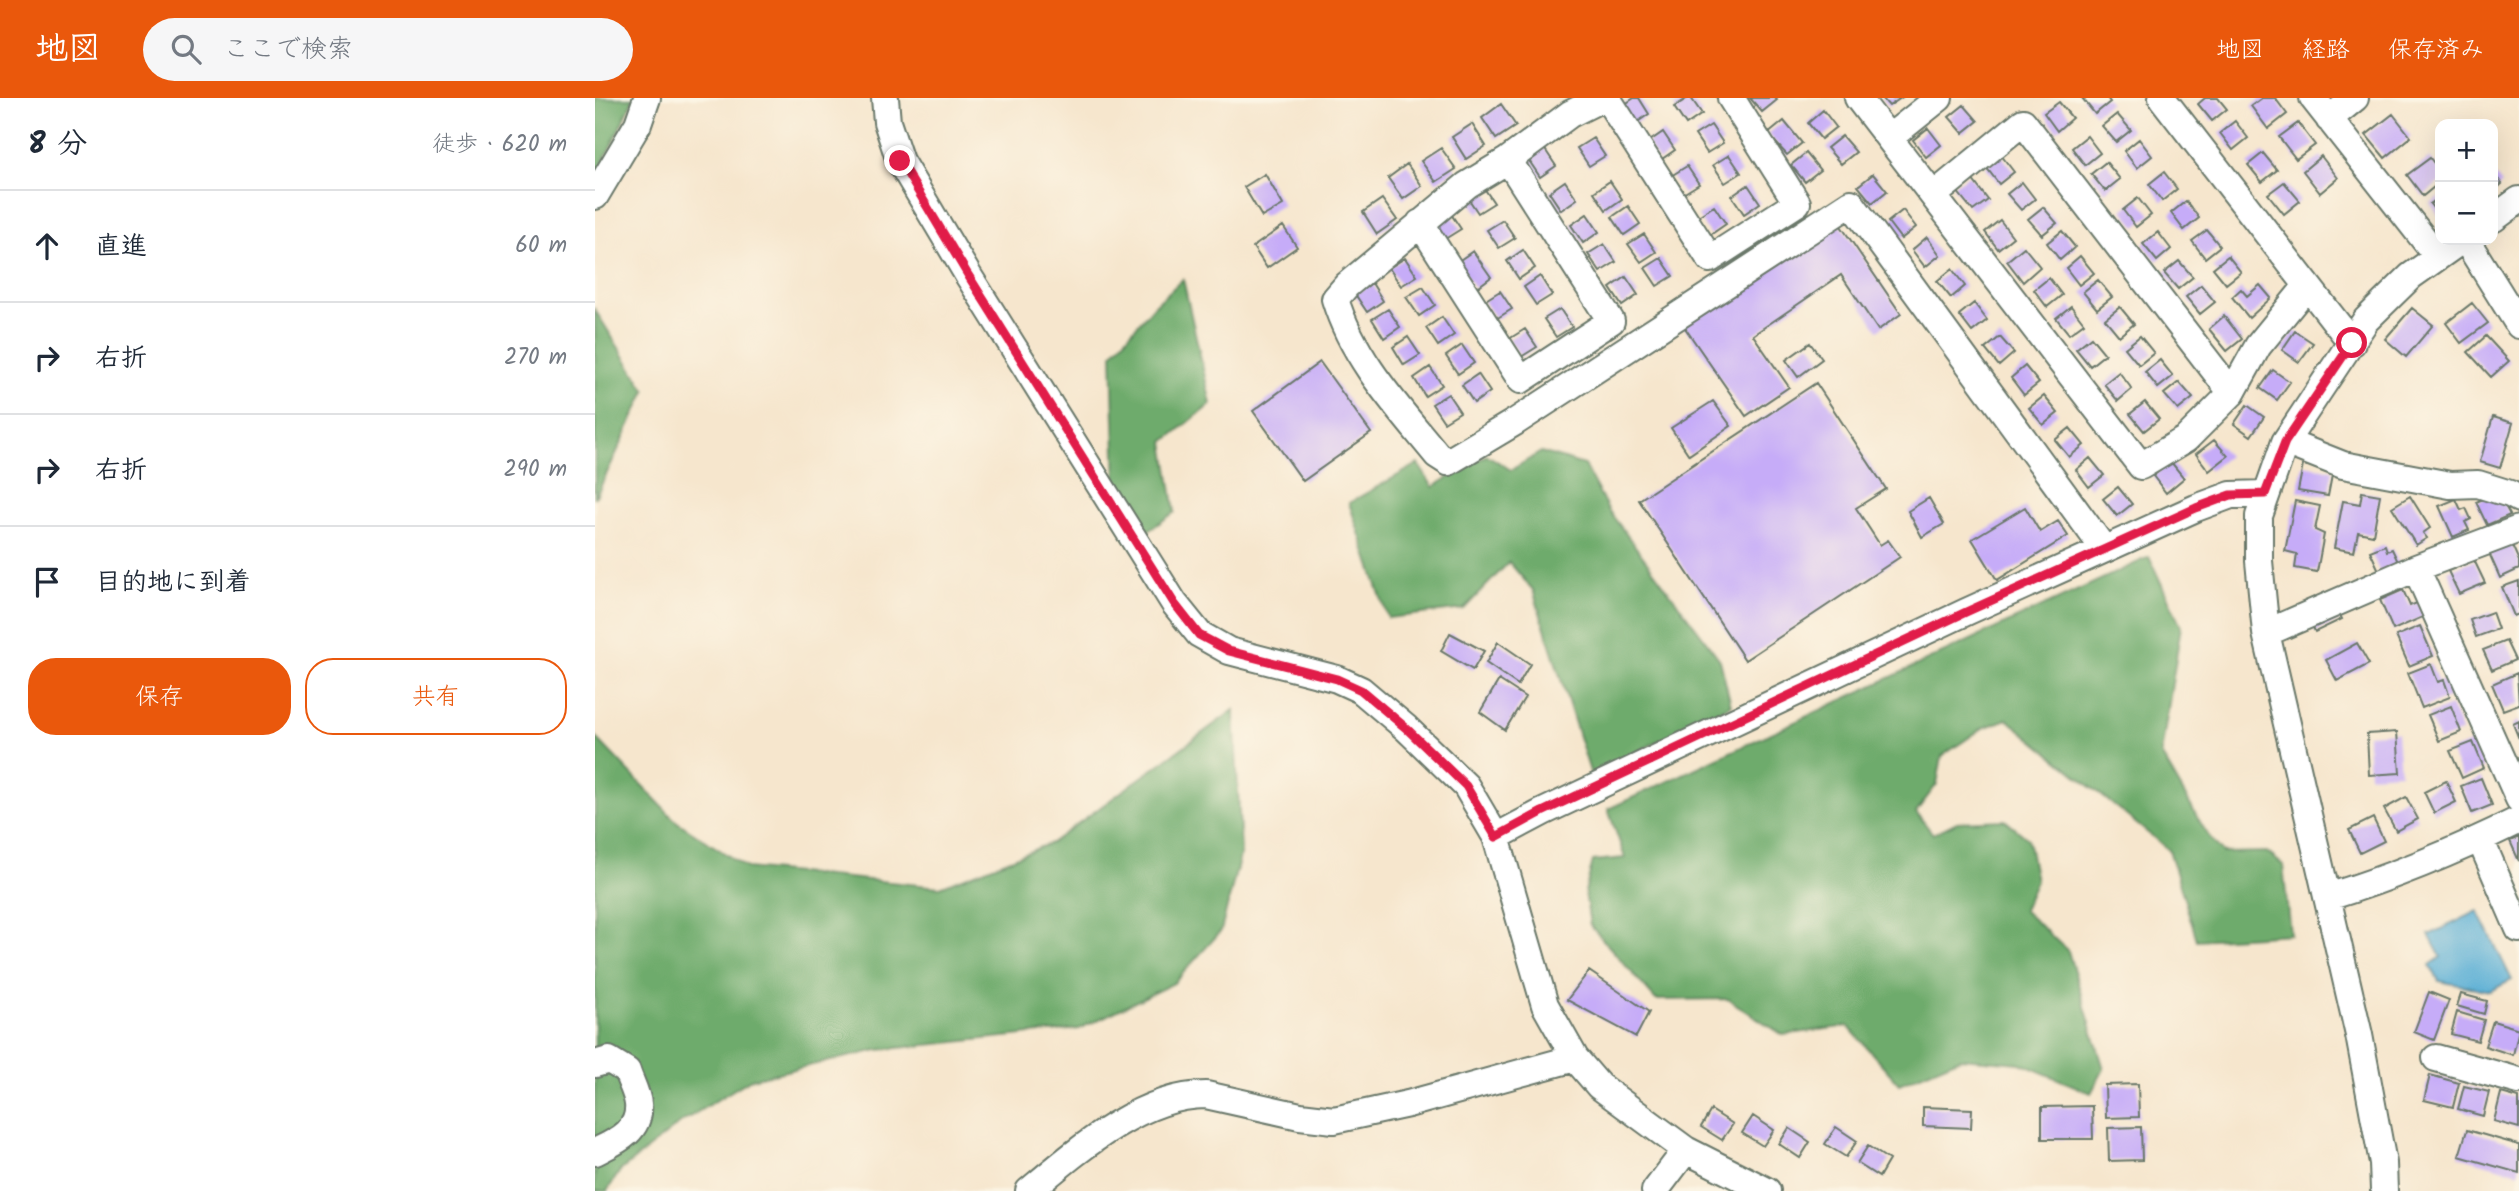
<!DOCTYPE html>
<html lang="ja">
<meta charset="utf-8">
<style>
:root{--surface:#fff;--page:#f6f6f7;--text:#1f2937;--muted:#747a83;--line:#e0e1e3;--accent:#ea580c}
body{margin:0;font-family:Kalam,"Klee One",sans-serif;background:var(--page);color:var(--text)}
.controls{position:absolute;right:21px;top:21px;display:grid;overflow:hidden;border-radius:14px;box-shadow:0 7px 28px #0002}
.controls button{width:63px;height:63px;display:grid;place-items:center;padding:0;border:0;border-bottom:2px solid var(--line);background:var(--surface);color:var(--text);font:35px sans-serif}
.stop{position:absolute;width:21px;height:21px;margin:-16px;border:5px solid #e11d48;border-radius:50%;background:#fff}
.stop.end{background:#e11d48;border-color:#fff;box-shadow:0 2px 7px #0008}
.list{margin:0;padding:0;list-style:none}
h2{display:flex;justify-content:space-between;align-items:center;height:91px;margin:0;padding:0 28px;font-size:30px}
h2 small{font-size:23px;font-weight:400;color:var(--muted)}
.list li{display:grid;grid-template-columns:46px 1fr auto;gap:21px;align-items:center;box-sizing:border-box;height:112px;padding:0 28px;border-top:2px solid var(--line)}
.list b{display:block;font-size:26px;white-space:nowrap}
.list em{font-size:23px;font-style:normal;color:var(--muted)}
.actions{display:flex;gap:14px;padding:21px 28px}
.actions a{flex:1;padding:16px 0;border:2px solid var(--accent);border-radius:28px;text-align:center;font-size:24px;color:var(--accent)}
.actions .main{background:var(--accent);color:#fff}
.icon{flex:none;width:38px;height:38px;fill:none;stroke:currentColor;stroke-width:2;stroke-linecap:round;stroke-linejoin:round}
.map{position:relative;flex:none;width:1924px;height:1093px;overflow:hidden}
header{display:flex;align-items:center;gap:42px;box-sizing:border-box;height:98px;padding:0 35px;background:var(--accent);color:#fff}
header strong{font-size:33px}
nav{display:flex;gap:38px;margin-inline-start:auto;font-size:24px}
.search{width:490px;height:63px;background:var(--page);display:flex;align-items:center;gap:18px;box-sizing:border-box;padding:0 24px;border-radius:38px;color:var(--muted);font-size:26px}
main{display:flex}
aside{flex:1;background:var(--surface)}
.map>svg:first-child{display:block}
.forest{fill:#6eab6c;stroke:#467450;stroke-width:2}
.water{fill:#58aed5;stroke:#3c7684;stroke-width:2}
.building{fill:#c6acf8}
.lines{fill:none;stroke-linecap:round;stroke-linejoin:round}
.minor-casing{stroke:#6a786a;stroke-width:30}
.minor{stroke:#fff;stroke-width:26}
.route{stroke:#e11d48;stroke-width:9}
</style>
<header>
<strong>地図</strong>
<div class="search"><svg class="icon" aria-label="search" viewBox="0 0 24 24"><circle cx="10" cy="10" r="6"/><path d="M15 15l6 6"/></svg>ここで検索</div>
<nav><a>地図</a><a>経路</a><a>保存済み</a></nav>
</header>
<main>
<aside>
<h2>8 分<small>徒歩 · 620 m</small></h2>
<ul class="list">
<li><svg class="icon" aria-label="ahead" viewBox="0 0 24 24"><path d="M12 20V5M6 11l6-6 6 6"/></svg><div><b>直進</b></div><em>60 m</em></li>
<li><svg class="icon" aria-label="right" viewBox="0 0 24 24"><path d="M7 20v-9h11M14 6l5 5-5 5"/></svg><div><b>右折</b></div><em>270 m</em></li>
<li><svg class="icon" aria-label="right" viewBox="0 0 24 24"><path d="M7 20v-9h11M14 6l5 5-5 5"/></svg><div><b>右折</b></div><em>290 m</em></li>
<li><svg class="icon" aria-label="arrive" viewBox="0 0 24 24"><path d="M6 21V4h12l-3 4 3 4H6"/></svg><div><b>目的地に到着</b></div></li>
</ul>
<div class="actions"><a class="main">保存</a><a>共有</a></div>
</aside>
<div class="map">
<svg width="1924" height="1093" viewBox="0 0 1924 1093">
<rect width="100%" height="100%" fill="#fcf5e5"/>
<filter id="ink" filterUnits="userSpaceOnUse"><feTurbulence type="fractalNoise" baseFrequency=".0143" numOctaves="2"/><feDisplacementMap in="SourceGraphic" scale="14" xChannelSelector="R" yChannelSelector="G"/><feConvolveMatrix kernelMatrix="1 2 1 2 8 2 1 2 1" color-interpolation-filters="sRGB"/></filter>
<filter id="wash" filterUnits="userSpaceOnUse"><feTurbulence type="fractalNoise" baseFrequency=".00686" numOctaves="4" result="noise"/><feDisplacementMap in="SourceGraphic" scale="28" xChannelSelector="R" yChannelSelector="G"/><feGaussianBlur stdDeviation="1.57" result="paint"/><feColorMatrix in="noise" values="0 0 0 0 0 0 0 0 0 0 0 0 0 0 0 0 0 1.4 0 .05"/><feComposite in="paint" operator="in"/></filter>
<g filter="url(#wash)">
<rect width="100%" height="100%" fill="#f6e6cd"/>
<path class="forest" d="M 0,0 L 39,0 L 0,81 Z
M 588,181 L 616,306 L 569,344 L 580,414 L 551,434 L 521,390 L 517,256 L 559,208 Z
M 0,212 L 51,293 L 0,400 Z
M 946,354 L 989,367 L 1014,413 L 1125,562 L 1136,607 L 996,677 L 938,492 L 914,464 L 869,511 L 793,520 L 754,405 L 823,366 L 838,389 L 892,357 L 916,372 Z
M 1554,459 L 1586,528 L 1566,656 L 1612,736 L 1628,755 L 1672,754 L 1688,767 L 1695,836 L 1602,842 L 1574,752 L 1412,621 L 1388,630 L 1347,658 L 1342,686 L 1321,714 L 1338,736 L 1362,724 L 1410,722 L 1433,741 L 1441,783 L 1428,812 L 1473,853 L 1509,971 L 1496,995 L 1425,965 L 1365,960 L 1304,986 L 1253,928 L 1188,937 L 1133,901 L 1061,902 L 995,827 L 990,794 L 998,763 L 1030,760 L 1013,711 Z
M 639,612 L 646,754 L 626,833 L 579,885 L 484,931 L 283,952 L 156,981 L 88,1023 L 25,1073 L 12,1093 L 0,1093 L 0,638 L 81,723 L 152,770 L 345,789 L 456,745 Z"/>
<path class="water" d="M 1883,813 L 1917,882 L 1895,893 L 1844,883 L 1835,867 L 1846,859 L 1834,837 Z"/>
<g id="blocks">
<path class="building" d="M 1039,0 L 1044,0 L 1054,16 L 1038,27 L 1026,9 Z
M 1093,0 L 1096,0 L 1107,16 L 1091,27 L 1079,9 Z
M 1155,0 L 1180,0 L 1182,2 L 1167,14 Z
M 1287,0 L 1306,0 L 1294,8 Z
M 1487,0 L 1512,0 L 1515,4 L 1500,16 Z
M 1610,0 L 1623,0 L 1632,11 L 1617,23 L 1603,6 Z
M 1667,0 L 1680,0 L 1692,16 L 1673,31 L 1656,8 Z
M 1464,4 L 1477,20 L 1462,33 L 1449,15 Z
M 906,6 L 921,28 L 901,41 L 887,20 Z
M 1369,7 L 1383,23 L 1368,35 L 1354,19 Z
M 1228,12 L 1241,29 L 1226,41 L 1213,25 Z
M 1522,16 L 1536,32 L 1521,44 L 1507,28 Z
M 1798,16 L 1816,39 L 1790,60 L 1771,37 Z
M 1189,23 L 1207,45 L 1192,57 L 1173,36 Z
M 1640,23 L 1653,40 L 1638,52 L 1625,35 Z
M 1703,25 L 1720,47 L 1701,61 L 1684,39 Z
M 877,26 L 891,48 L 871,61 L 857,39 Z
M 1116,27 L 1128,45 L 1112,55 L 1100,37 Z
M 1333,30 L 1346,47 L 1331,59 L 1318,42 Z
M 1068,34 L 1080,52 L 1064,63 L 1052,45 Z
M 1247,38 L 1261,54 L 1246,66 L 1232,50 Z
M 1492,38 L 1505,55 L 1490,67 L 1477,50 Z
M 998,40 L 1010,58 L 994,68 L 982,50 Z
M 1544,41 L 1557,58 L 1542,70 L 1529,53 Z
M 846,50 L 861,71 L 841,84 L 826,63 Z
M 949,50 L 961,68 L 945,79 L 933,61 Z
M 1211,55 L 1225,72 L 1210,84 L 1196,67 Z
M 1668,55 L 1682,72 L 1667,84 L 1653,67 Z
M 1134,57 L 1146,75 L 1130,85 L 1118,67 Z
M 1406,57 L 1419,74 L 1404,86 L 1391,69 Z
M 1726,58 L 1743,80 L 1725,95 L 1708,73 Z
M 1835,60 L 1845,73 L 1845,84 L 1828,98 L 1812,77 Z
M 1511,64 L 1525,81 L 1510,93 L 1496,76 Z
M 812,66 L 827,88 L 808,101 L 793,80 Z
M 1092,68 L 1104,86 L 1088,96 L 1076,78 Z
M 1569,74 L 1582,91 L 1567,103 L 1554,86 Z
M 1898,75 L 1907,86 L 1898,94 Z
M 670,76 L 688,107 L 667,119 L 649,89 Z
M 1278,76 L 1292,93 L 1277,105 L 1263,88 Z
M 1374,77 L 1393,102 L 1378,113 L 1358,88 Z
M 970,83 L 982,101 L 966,112 L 954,94 Z
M 1015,83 L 1027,101 L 1011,112 L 999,94 Z
M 1427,84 L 1440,101 L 1426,112 L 1412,96 Z
M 1689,84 L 1705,103 L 1689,116 L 1673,96 Z
M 887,87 L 899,105 L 883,115 L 871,97 Z
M 1153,87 L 1165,105 L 1149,116 L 1137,98 Z
M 1845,99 L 1845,119 L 1835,106 Z
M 1543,100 L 1556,117 L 1541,129 L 1528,112 Z
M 787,101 L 802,122 L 782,136 L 768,114 Z
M 1591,103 L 1604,120 L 1589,132 L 1576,115 Z
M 1033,108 L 1045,126 L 1029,137 L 1017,119 Z
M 1119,108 L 1131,126 L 1115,137 L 1103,118 Z
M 1448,109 L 1462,125 L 1447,137 L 1433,121 Z
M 1308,112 L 1321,129 L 1306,141 L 1293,124 Z
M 854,113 L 866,131 L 850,141 L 838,123 Z
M 992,116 L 1004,134 L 988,145 L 976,127 Z
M 908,122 L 920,140 L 904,150 L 892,132 Z
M 1242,122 L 1306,216 L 1283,232 L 1246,177 L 1158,237 L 1194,289 L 1151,318 L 1088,227 Z
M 1405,122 L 1418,139 L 1403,151 L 1390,134 Z
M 688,128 L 702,149 L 672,170 L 658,149 Z
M 1612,132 L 1625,148 L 1610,160 L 1597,143 Z
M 1467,133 L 1480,149 L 1465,162 L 1452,145 Z
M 1563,134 L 1576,151 L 1562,163 L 1548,146 Z
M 1049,136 L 1061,154 L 1046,164 L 1033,146 Z
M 1332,139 L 1345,157 L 1330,169 L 1317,152 Z
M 1009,146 L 1021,164 L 1005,174 L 993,156 Z
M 1429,149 L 1445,169 L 1428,184 L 1412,163 Z
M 928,152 L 940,170 L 924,181 L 912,163 Z
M 878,153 L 896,179 L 880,191 L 862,164 Z
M 1485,158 L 1499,175 L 1484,187 L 1471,170 Z
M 1633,158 L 1646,174 L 1631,186 L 1618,170 Z
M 810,160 L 822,178 L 806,188 L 794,170 Z
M 1066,160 L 1078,178 L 1062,188 L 1050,170 Z
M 1584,163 L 1598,179 L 1583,191 L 1569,175 Z
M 1357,171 L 1370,188 L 1356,200 L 1342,183 Z
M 945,178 L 957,197 L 941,207 L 929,189 Z
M 1031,179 L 1043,197 L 1027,208 L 1015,190 Z
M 1454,180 L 1467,197 L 1452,209 L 1439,192 Z
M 1503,182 L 1517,199 L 1502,211 L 1488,194 Z
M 777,185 L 788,203 L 772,214 L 760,196 Z
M 1606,187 L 1620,204 L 1605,216 L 1591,199 Z
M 1665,187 L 1676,200 L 1654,220 L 1637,199 L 1646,191 L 1652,198 Z
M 828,189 L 840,207 L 824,218 L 811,199 Z
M 905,193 L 917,211 L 901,221 L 889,203 Z
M 1379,205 L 1392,222 L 1377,234 L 1364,217 Z
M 1877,205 L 1893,225 L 1866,245 L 1851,225 Z
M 1476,208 L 1489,225 L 1474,236 L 1461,220 Z
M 1525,209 L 1539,226 L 1524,238 L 1510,221 Z
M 1817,210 L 1838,227 L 1811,259 L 1790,241 Z
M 793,211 L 805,229 L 789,240 L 777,221 Z
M 965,211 L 977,229 L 961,239 L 949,221 Z
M 1629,218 L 1647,241 L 1632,253 L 1614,231 Z
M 847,219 L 859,237 L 843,248 L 831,230 Z
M 930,231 L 942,249 L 926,259 L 914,241 Z
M 1700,233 L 1718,245 L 1704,264 L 1687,252 Z
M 1545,238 L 1559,255 L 1544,267 L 1530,250 Z
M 1891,238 L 1914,263 L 1896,279 L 1873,254 Z
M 813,239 L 825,257 L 809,267 L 798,249 Z
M 1405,239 L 1419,255 L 1404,268 L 1390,251 Z
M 1496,239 L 1510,256 L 1495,268 L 1481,251 Z
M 1215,245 L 1227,261 L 1203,279 L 1191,262 Z
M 867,247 L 879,265 L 863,276 L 851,258 Z
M 1565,262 L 1578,278 L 1563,290 L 1550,274 Z
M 725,264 L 776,335 L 708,383 L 658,313 Z
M 1430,268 L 1444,285 L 1429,297 L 1416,280 Z
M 835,269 L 847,287 L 830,298 L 819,280 Z
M 1678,272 L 1695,284 L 1682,302 L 1665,290 Z
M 1524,274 L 1537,291 L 1523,303 L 1509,286 Z
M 883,276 L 895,294 L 879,305 L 867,287 Z
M 1584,284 L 1598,300 L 1583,312 L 1569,296 Z
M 1221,285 L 1291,391 L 1261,410 L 1285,447 L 1293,442 L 1305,459 L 1150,562 L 1044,402 Z
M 853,296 L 865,314 L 849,324 L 837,306 Z
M 1449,298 L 1463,315 L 1448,327 L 1434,310 Z
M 1118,303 L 1136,328 L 1094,357 L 1076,330 Z
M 1550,304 L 1564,321 L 1549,333 L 1535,316 Z
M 1652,307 L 1669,319 L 1656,338 L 1639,326 Z
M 1898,319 L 1918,325 L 1905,370 L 1885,364 Z
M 1475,330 L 1489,347 L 1474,359 L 1460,342 Z
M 1619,342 L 1633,358 L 1614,373 L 1601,356 Z
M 1495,360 L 1509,377 L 1494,389 L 1481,372 Z
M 1576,364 L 1589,380 L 1571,395 L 1558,378 Z
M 1708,367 L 1738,372 L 1733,398 L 1703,393 Z
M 1523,389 L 1537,406 L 1522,418 L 1508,401 Z
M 1767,394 L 1785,397 L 1778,437 L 1763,434 L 1759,454 L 1739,450 L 1748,403 L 1765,406 Z
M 1815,398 L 1835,430 L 1828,435 L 1832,440 L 1821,447 L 1797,409 Z
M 1895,398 L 1908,404 L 1915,417 L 1892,427 L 1881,404 Z
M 1334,400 L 1349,426 L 1327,439 L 1313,413 Z
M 1861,401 L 1866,412 L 1871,410 L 1876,421 L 1870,424 L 1874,432 L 1858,439 L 1844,408 Z
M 1700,403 L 1725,408 L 1720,432 L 1729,436 L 1722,474 L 1700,470 L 1702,456 L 1690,453 Z
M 1430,409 L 1445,434 L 1463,423 L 1473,438 L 1402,482 L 1377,441 Z
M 1916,445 L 1924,463 L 1924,471 L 1905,480 L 1894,455 Z
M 1790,447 L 1792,453 L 1797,451 L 1805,468 L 1786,477 L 1775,453 Z
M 1879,462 L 1890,485 L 1864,496 L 1853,473 Z
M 1924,483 L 1924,516 L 1919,518 L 1907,489 Z
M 1808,492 L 1815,508 L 1824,504 L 1830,518 L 1798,532 L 1785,502 Z
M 1741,509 L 1747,521 L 1720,534 L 1715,522 Z
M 1897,514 L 1903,531 L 1881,539 L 1875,522 Z
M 1825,528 L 1838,558 L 1814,568 L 1801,538 Z
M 855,535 L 889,553 L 878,572 L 846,553 Z
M 1911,543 L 1920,562 L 1897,572 L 1888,552 Z
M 903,544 L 935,566 L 923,587 L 891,565 Z
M 1762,545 L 1774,566 L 1742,583 L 1731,562 Z
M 1836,566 L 1843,584 L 1849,582 L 1855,599 L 1827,610 L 1813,575 Z
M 1922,575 L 1924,606 L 1908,612 L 1897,586 Z
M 904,582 L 930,599 L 910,632 L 885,614 Z
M 1856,608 L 1866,634 L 1844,643 L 1833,617 Z
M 1924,623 L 1924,641 L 1918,626 Z
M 1802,634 L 1805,675 L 1774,677 L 1772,636 Z
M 1878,644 L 1889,670 L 1867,680 L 1855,653 Z
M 1886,680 L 1897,707 L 1877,715 L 1866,688 Z
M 1851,683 L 1861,704 L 1839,715 L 1829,694 Z
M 1811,699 L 1823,721 L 1801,733 L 1789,711 Z
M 1778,720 L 1789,743 L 1765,755 L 1754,732 Z
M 1924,739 L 1924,763 L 1915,743 Z
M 994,873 L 1054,914 L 1041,939 L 972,902 Z
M 1834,894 L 1854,902 L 1839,942 L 1819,934 Z
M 1866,896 L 1892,903 L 1889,916 L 1862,908 Z
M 1862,914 L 1889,922 L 1883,943 L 1856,936 Z
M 1898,923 L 1924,931 L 1918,957 L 1890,948 Z
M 1835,977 L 1864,985 L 1858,1009 L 1829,1002 Z
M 1543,986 L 1544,1019 L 1511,1020 L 1510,987 Z
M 1869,988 L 1894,994 L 1888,1018 L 1863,1011 Z
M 1906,995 L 1924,1000 L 1924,1030 L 1899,1023 Z
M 1497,1008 L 1498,1041 L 1447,1041 L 1447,1009 Z
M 1328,1009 L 1377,1011 L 1376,1030 L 1328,1028 Z
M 1116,1012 L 1138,1026 L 1127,1042 L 1106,1029 Z
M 1158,1018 L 1179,1032 L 1168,1048 L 1147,1035 Z
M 1241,1029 L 1262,1043 L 1251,1059 L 1230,1046 Z
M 1546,1029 L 1547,1062 L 1514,1063 L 1513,1030 Z
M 1194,1030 L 1215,1044 L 1205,1060 L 1184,1046 Z
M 1872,1032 L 1924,1047 L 1924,1075 L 1864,1058 Z
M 1273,1048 L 1294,1062 L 1284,1079 L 1262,1065 Z"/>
</g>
</g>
<g filter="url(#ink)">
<use href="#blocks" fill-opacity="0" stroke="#6a786a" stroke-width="2"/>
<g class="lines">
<defs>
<path id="minor" d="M 290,0 L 292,24 L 305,63 L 373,177 L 579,505 L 604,536 L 634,553 L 742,581 L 766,592 L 811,630 L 871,688 L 901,739 L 950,907 L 980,960 L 1004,988 L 1091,1052 L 1172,1093
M 1007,0 L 975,16 L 913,62 L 872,87 L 752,187 L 740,201 C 758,261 803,309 842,357 L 853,364 L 920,324 L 1256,105 L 1509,451
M 1012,0 L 1115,161 L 1202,105 L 1136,0
M 1263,0 L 1546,368 L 1591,341 L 1637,295 L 1663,248 L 1712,188
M 1567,0 L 1757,245
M 1718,0 L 1843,159
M 1734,21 L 1760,0
M 1294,40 L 1344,0
M 1339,97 L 1428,24 L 1637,295
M 0,98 L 43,26 L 52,0
M 1898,121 L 1924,102
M 825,125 L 926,282 L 1016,223 L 913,62
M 1871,142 L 1924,227
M 1690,344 L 1748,367 L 1855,387 L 1883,386 L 1915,396 L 1924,401
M 1821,470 L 1924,701
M 1671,535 L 1821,470 L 1924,431
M 901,739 L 948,714 L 1371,514 L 1601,410 L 1636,397 L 1670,396
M 1885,741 L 1924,831
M 1733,799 C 1798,779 1863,752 1924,722
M 1841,960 L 1924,983
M 0,966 L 14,962 L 32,973 C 35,983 42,995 43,1006 C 46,1034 20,1044 0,1054
M 434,1093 C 482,1053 545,997 611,997 L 705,1018 L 739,1022 L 813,1006 L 980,960
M 1060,1093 L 1091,1052
M 1789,1093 L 1788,1065 L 1764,937 L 1671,535 L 1664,463 L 1664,418 L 1690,344 L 1771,222 L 1816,178 L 1867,142"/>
</defs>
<use href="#minor" class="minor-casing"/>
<use href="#minor" class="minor"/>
</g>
</g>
<g class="lines" filter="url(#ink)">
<path class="route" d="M 305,63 L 373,177 L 579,505 L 604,537 L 634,553 L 742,581 L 766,592 L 811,630 L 871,688 L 901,739 L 947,714 L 1371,514 L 1601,410 L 1636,397 L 1670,396 L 1690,344 L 1757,245"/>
</g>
</svg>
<div class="controls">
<button>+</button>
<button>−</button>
</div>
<div class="stop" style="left:1757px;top:245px"></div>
<div class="stop end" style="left:305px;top:63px"></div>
</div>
</main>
